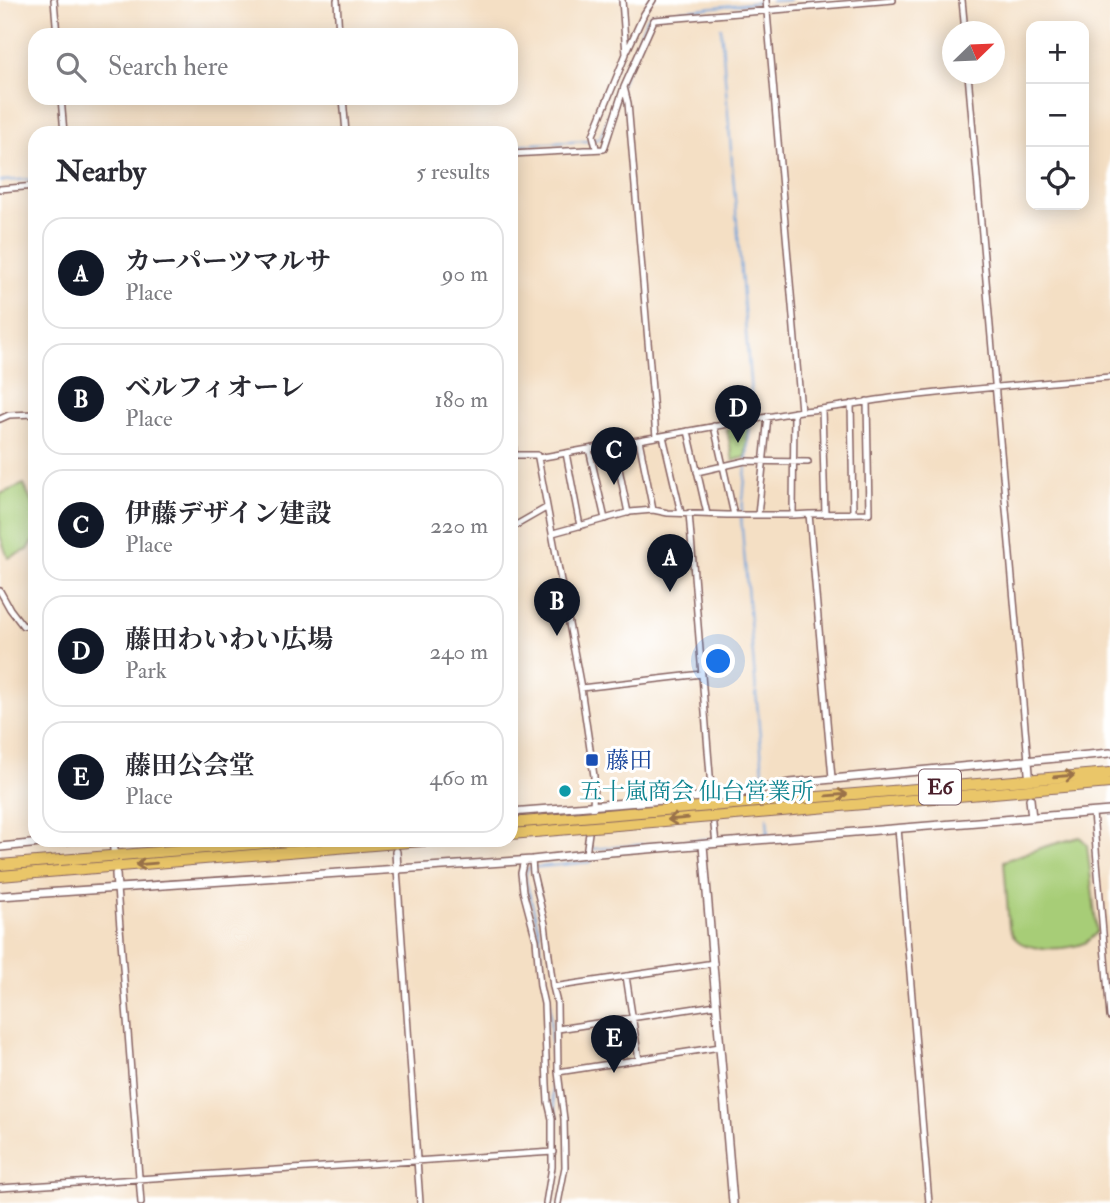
<!DOCTYPE html>
<meta charset="utf-8">
<style>
:root{--surface:#fff;--page:#f2f2f3;--text:#2b2b33;--muted:#7c7c81;--line:#e1e1e2;--accent:#111827}
body{margin:0;font-family:"IM FELL Double Pica","Noto Serif JP",serif;background:var(--page);color:var(--text)}
.controls{position:absolute;right:21px;top:21px;display:grid;overflow:hidden;border-radius:14px;box-shadow:0 4px 18px #0003}
.controls button{width:63px;height:63px;display:grid;place-items:center;padding:0;border:0;border-bottom:2px solid var(--line);background:var(--surface);color:var(--text);font:35px sans-serif}
.compass{position:absolute;left:942px;top:21px;width:63px;height:63px;border-radius:50%;background:var(--surface);box-shadow:0 4px 18px #0003;rotate:67deg}
.you{position:absolute;left:719px;top:662px;width:24px;height:24px;margin:-18px;border:5px solid #fff;border-radius:50%;background:#1a73e8;box-shadow:0 0 0 10px #1a73e833}
.badge{display:grid;place-items:center;width:46px;height:46px;border-radius:50%;background:var(--accent);color:#fff;font-size:23px;font-weight:700}
.pin{position:absolute;translate:-50% -58px;filter:drop-shadow(0 2px 4px #0008)}
.pin::after{content:'';position:absolute;top:37px;width:24px;height:21px;background:inherit;clip-path:polygon(0 0,100% 0,50% 100%)}
.list{margin:0;padding:0;list-style:none}
h2{display:flex;justify-content:space-between;align-items:center;height:91px;margin:0;padding:0 28px;font-size:30px}
h2 small{font-size:23px;font-weight:400;color:var(--muted)}
.list li{display:grid;grid-template-columns:46px 1fr auto;gap:21px;align-items:center;box-sizing:border-box;height:112px;margin:0 14px 14px;padding:0 14px;border:2px solid var(--line);border-radius:21px}
.list b{display:block;font-size:26px;white-space:nowrap}
.list p{margin:0;font-size:23px;white-space:nowrap;color:var(--muted)}
.list em{font-size:23px;font-style:normal;color:var(--muted)}
.icon{flex:none;width:38px;height:38px;fill:none;stroke:currentColor;stroke-width:2;stroke-linecap:round;stroke-linejoin:round}
.map{position:relative;flex:none;width:1110px;height:1203px;overflow:hidden}
.search{position:absolute;background:var(--surface);box-shadow:0 4px 18px #0003;left:28px;top:28px;width:490px;height:77px;display:flex;align-items:center;gap:18px;box-sizing:border-box;padding:0 24px;border-radius:21px;color:var(--muted);font-size:26px}
.panel{position:absolute;background:var(--surface);box-shadow:0 4px 18px #0003;left:28px;top:126px;width:490px;height:721px;border-radius:21px}
.map>svg:first-child{display:block}
.grass{fill:#a7cd77;stroke:#787651;stroke-width:2}
.park{fill:url(#park-dots);stroke:#787651;stroke-width:2}
.lines{fill:none;stroke-linecap:round;stroke-linejoin:round}
.stream{stroke:#6ea0d9;stroke-width:2}
.minor-casing{stroke:#866261;stroke-width:8}
.tertiary-casing{stroke:#866261;stroke-width:10}
.motorway-casing{stroke:#866261;stroke-width:12}
.minor{stroke:#fff;stroke-width:5}
.tertiary{stroke:#fff;stroke-width:7}
.motorway{stroke:#eac669;stroke-width:10}
.motorway-bridge-casing{stroke:#866261;stroke-width:12;stroke-linecap:butt}
.motorway-bridge{stroke:#eac669;stroke-width:10}
.oneway{stroke:#9a724a}
.transit-dot{fill:#1a4fb4;stroke:#fff;stroke-width:2.5}
.culture-dot{fill:#0f9aa8;stroke:#fff;stroke-width:2.5}
.labels{text-anchor:middle;dominant-baseline:central;stroke-width:6;stroke-linejoin:round;paint-order:stroke}
.shield{fill:#fff;stroke:#80626b;stroke-width:2}
.shield-label{font-size:21px;font-weight:bold;fill:#4a1f2b}
.transit-label{font-size:23px;fill:#164399;stroke:#fff;text-anchor:start}
.culture-label{font-size:23px;fill:#0d838f;stroke:#fff;text-anchor:start}
</style>
<div class="map">
<svg width="1110" height="1203" viewBox="0 0 1110 1203">
<defs>
<pattern id="park-dots" width="8" height="8" patternUnits="userSpaceOnUse" patternTransform="scale(1.75)"><rect width="8" height="8" fill="#a7cd77"/><path d="M2 2h.1M6 6h.1" fill="none" stroke="#91b067" stroke-width="1.8" stroke-linecap="round"/></pattern>
</defs>
<rect width="100%" height="100%" fill="#fff"/>
<filter id="ink" filterUnits="userSpaceOnUse"><feTurbulence type="fractalNoise" baseFrequency=".0143" numOctaves="2"/><feDisplacementMap in="SourceGraphic" scale="14" xChannelSelector="R" yChannelSelector="G"/><feConvolveMatrix kernelMatrix="1 2 1 2 8 2 1 2 1" color-interpolation-filters="sRGB"/></filter>
<filter id="wash" filterUnits="userSpaceOnUse"><feTurbulence type="fractalNoise" baseFrequency=".00686" numOctaves="4" result="noise"/><feDisplacementMap in="SourceGraphic" scale="28" xChannelSelector="R" yChannelSelector="G"/><feGaussianBlur stdDeviation="1.57" result="paint"/><feColorMatrix in="noise" values="0 0 0 0 0 0 0 0 0 0 0 0 0 0 0 0 0 1.4 0 .05"/><feComposite in="paint" operator="in"/></filter>
<g filter="url(#wash)">
<rect width="100%" height="100%" fill="#f4dfc4"/>
<path class="grass" d="M 24,484 L 35,511 L 35,541 L 32,543 L 28,550 L 8,558 L 0,536 L 0,494 Z
M 1080,837 L 1087,845 L 1097,932 C 1093,936 1089,941 1084,943 C 1069,950 1031,951 1018,941 C 1013,937 1012,933 1009,927 L 1004,861 L 1043,847 Z"/>
<path class="park" d="M 748,426 L 746,457 L 733,461 L 727,429 Z"/>
<g class="lines">
<path class="stream" d="M 771,1 L 790,0
M 721,28 L 752,406 L 751,418
M 511,145 L 589,141 L 600,138 L 646,19 L 651,14 L 760,2
M 0,181 L 35,179
M 742,512 L 750,423
M 741,517 L 764,784
M 592,849 L 768,834 L 767,817
M 551,1203 L 559,1169 L 557,1118 L 552,1096 L 550,1004 L 546,988 L 539,931 L 525,876 L 528,868 L 591,862 L 591,858"/>
</g>
</g>
<g filter="url(#ink)">
<g class="lines">
<defs>
<path id="minor" d="M 54,0 L 57,35
M 337,0 L 339,35
M 766,0 L 801,411
M 962,0 L 965,32
M 627,51 L 644,14 L 653,0
M 968,74 L 1028,761
M 61,98 L 64,133
M 343,98 L 346,133
M 596,148 L 593,135 L 626,54 L 622,0
M 511,154 L 604,149 L 624,87
M 0,189 L 35,186
M 851,404 L 853,512
M 822,409 L 825,514
M 794,412 L 793,515 L 809,514 L 832,778
M 511,415 L 514,455 L 537,455 L 538,458
M 0,419 L 9,415 L 35,414
M 714,426 L 734,515
M 688,431 L 707,514
M 663,436 L 681,513
M 656,437 L 628,103 L 624,87 L 654,20 L 893,0
M 639,440 L 653,510
M 614,444 L 628,513
M 589,449 L 605,519
M 566,453 L 580,526
M 697,472 L 745,461 L 808,462
M 689,513 L 712,800
M 809,514 L 869,513 L 867,401
M 758,515 L 768,416
M 511,528 L 546,508
M 553,533 L 630,512 L 653,510 L 668,513 L 727,515 L 793,515
M 0,591 L 10,609 L 23,626 L 35,625
M 581,688 L 702,674
M 593,809 L 594,776 L 581,688 L 538,458 L 801,411 C 831,409 861,402 891,398 C 964,390 1037,383 1110,377
M 1093,813 L 1110,1017
M 713,816 L 716,844
M 898,828 L 929,1203
M 586,854 L 590,826
M 524,860 L 521,873 L 523,891 L 536,940 L 540,986 L 544,1004 L 547,1084 L 548,1102 L 552,1119 L 552,1167 L 546,1203
M 532,860 L 533,873 L 545,924 L 553,987 L 557,1003 L 558,1072 L 720,1047
M 397,869 L 420,1203
M 117,888 L 141,1203
M 626,976 L 639,1060
M 553,987 L 714,963
M 558,1029 L 716,1005
M 558,1072 L 564,1119 L 565,1167 L 558,1203
M 0,1188 L 553,1152"/>
<path id="tertiary" d="M 1028,761 L 1029,773
M 1030,799 L 1032,818
M 511,812 L 729,795 L 790,783 L 1110,753
M 113,840 L 114,850
M 703,845 L 733,1203
M 0,847 L 71,840
M 396,852 L 397,869
M 116,874 L 117,888
M 0,896 L 532,860 L 586,854 L 1110,811"/>
<path id="motorway" d="M 769,801 L 1110,773
M 770,812 L 1110,783
M 0,865 L 304,840
M 0,876 L 434,840"/>
</defs>
<use href="#minor" class="minor-casing"/>
<use href="#tertiary" class="tertiary-casing"/>
<use href="#motorway" class="motorway-casing"/>
<use href="#minor" class="minor"/>
<use href="#tertiary" class="tertiary"/>
<use href="#motorway" class="motorway"/>
<defs>
<path id="motorway-bridge" d="M 511,823 L 769,801
M 511,834 L 770,812"/>
</defs>
<use href="#motorway-bridge" class="motorway-bridge-casing"/>
<use href="#motorway-bridge" class="motorway-bridge"/>
</g>
<defs><path id="oneway-shaft" d="M-6 0H5M1.5-3L5.5 0L1.5 3" fill="none" stroke-width="1.6" stroke-linecap="round" stroke-linejoin="round" transform="scale(1.75)"/></defs>
<g class="oneway">
<use href="#oneway-shaft" transform="translate(1064 776) rotate(-5)"/>
<use href="#oneway-shaft" transform="translate(837 795) rotate(-5)"/>
<use href="#oneway-shaft" transform="translate(678 819) rotate(175)"/>
<use href="#oneway-shaft" transform="translate(146 864) rotate(175)"/>
</g>
</g>
<rect class="transit-dot" x="585" y="753" width="14" height="14" rx="3.5"/>
<circle class="culture-dot" cx="565" cy="791" r="7"/>
<g class="labels">
<rect class="shield" x="919" y="769.5" width="42" height="35" rx="5"/>
<g class="shield-label">
<text x="940" y="787">E6</text>
</g>
<g class="transit-label">
<text x="606" y="760">藤田</text>
</g>
<g class="culture-label">
<text x="579" y="791">五十嵐商会 仙台営業所</text>
</g>
</g>
</svg>
<div class="controls">
<button>+</button>
<button>−</button>
<button><svg class="icon" aria-label="locate" viewBox="0 0 24 24"><circle cx="12" cy="12" r="6"/><path d="M12 2v4M12 18v4M2 12h4M18 12h4"/></svg></button>
</div>
<svg class="compass" viewBox="-18 -18 36 36"><path d="M0-13l5 13h-10z" fill="#e53935"/><path d="M0 13l5-13h-10z" fill="#7c7c81"/></svg>
<div class="you"></div>
<div class="pin badge" style="left:670px;top:592px">A</div>
<div class="pin badge" style="left:557px;top:636px">B</div>
<div class="pin badge" style="left:614px;top:485px">C</div>
<div class="pin badge" style="left:738px;top:443px">D</div>
<div class="pin badge" style="left:614px;top:1073px">E</div>
<div class="search"><svg class="icon" aria-label="search" viewBox="0 0 24 24"><circle cx="10" cy="10" r="6"/><path d="M15 15l6 6"/></svg>Search here</div>
<section class="panel">
<h2>Nearby<small>5 results</small></h2>
<ul class="list">
<li><span class="badge">A</span><div><b>カーパーツマルサ</b><p>Place</p></div><em>90 m</em></li>
<li><span class="badge">B</span><div><b>ベルフィオーレ</b><p>Place</p></div><em>180 m</em></li>
<li><span class="badge">C</span><div><b>伊藤デザイン建設</b><p>Place</p></div><em>220 m</em></li>
<li><span class="badge">D</span><div><b>藤田わいわい広場</b><p>Park</p></div><em>240 m</em></li>
<li><span class="badge">E</span><div><b>藤田公会堂</b><p>Place</p></div><em>460 m</em></li>
</ul>
</section>
</div>
